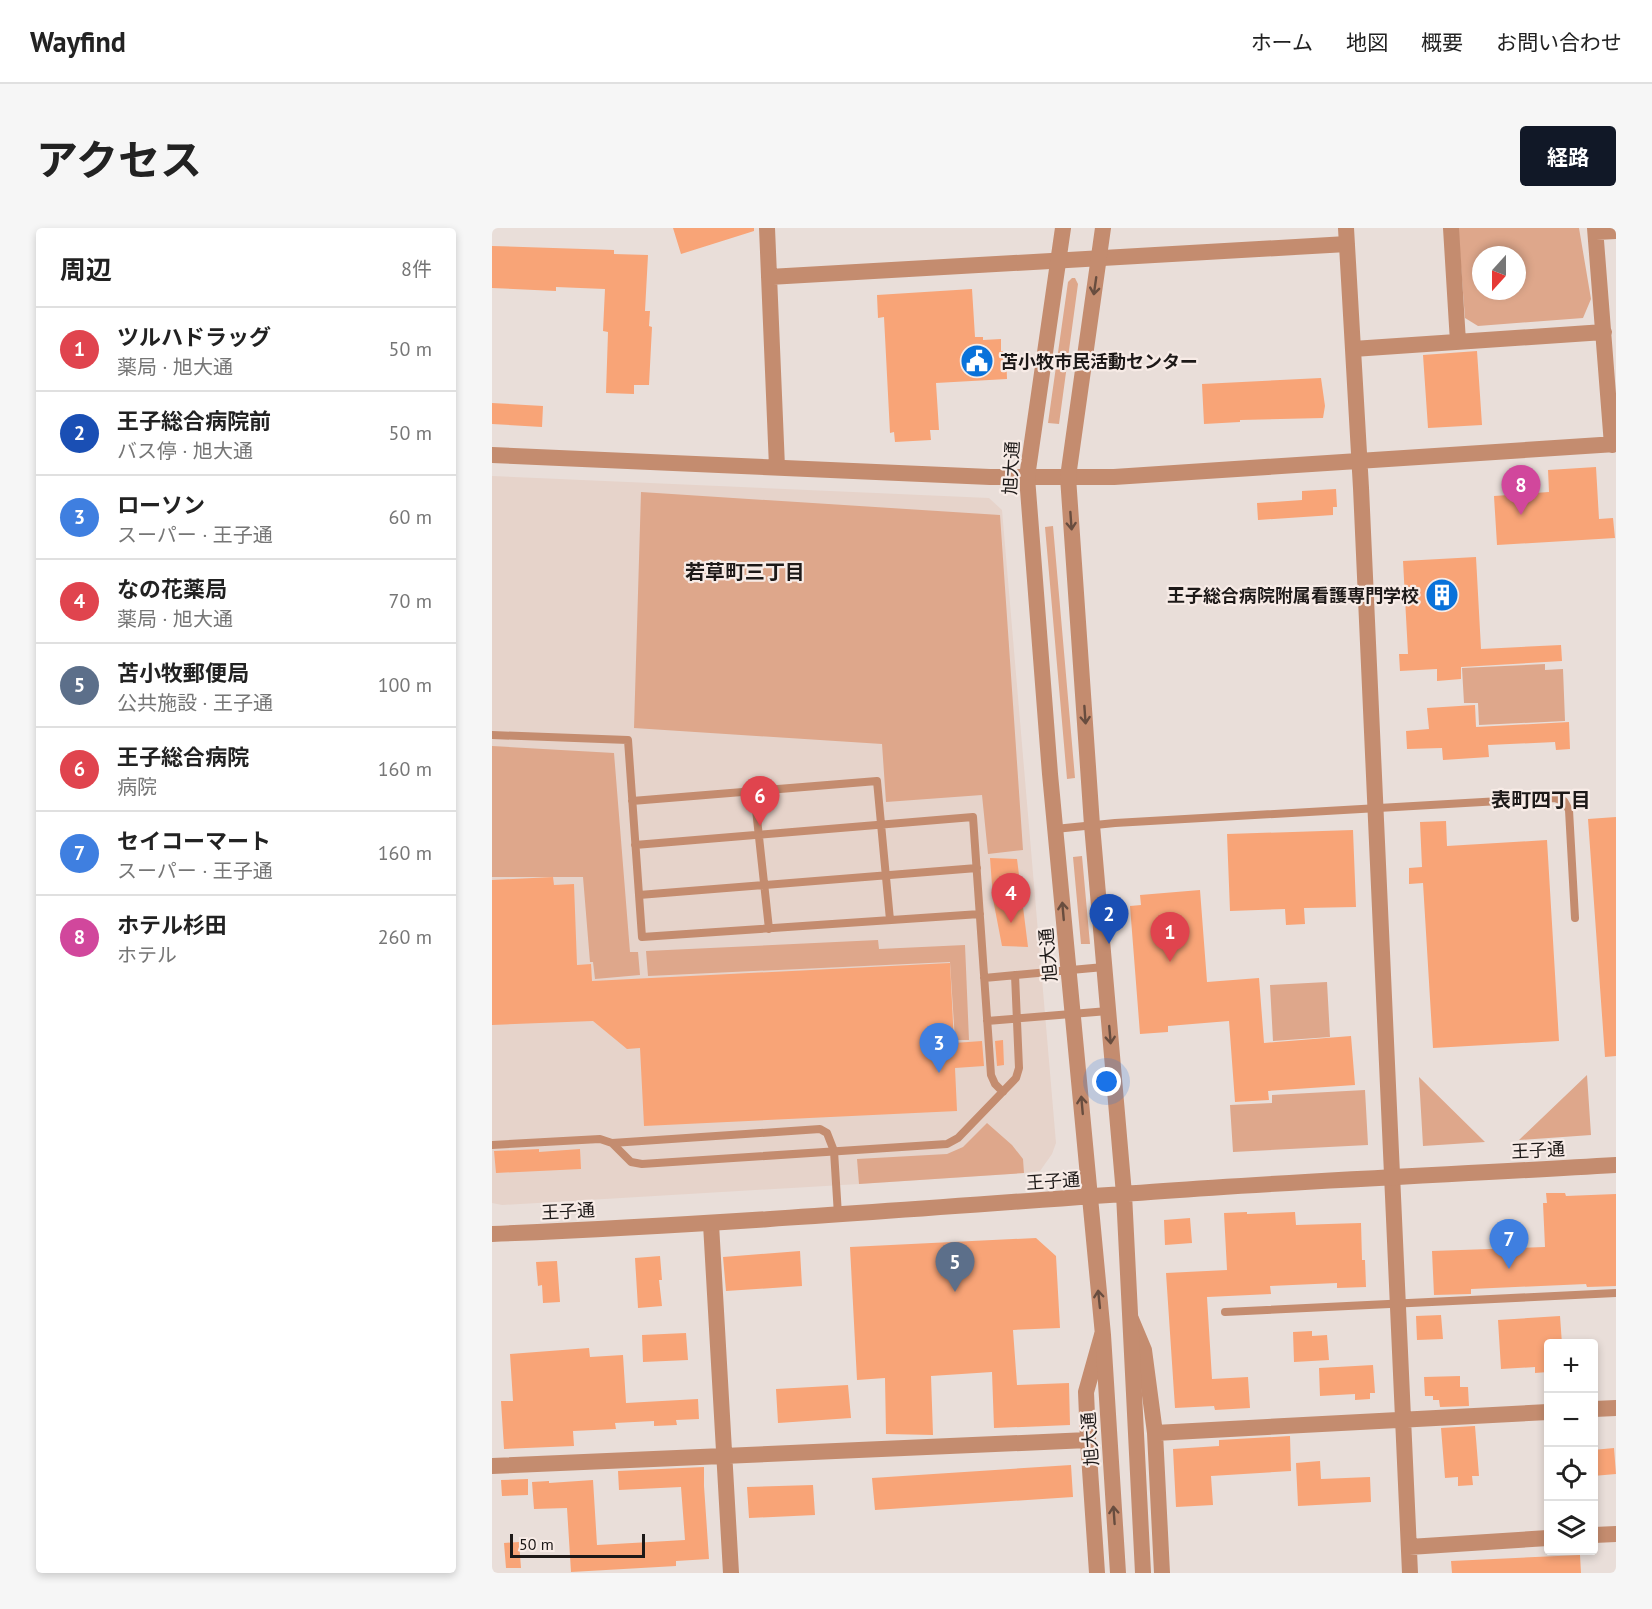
<!DOCTYPE html>
<html lang="ja">
<meta charset="utf-8">
<style>
:root{--surface:#fff;--page:#f6f6f6;--text:#222;--muted:#767676;--line:#e0e0e0;--accent:#111827}
body{margin:0;font-family:"PT Sans","Noto Sans JP",sans-serif;background:var(--page);color:var(--text)}
.controls{position:absolute;right:18px;bottom:18px;display:grid;overflow:hidden;border-radius:6px;box-shadow:0 3px 9px #0003}
.controls button{width:54px;height:54px;display:grid;place-items:center;padding:0;border:0;border-bottom:2px solid var(--line);background:var(--surface);color:var(--text);font:30px sans-serif}
.compass{position:absolute;left:980px;top:18px;width:54px;height:54px;border-radius:50%;background:var(--surface);box-shadow:0 3px 9px #0003;rotate:201deg}
.scale{position:absolute;left:18px;bottom:15px;width:135px;box-sizing:border-box;padding-left:6px;border:3px solid #1d1918;border-top:0;font-size:16px;line-height:21px;white-space:nowrap;color:#1d1918;-webkit-text-stroke:4px #f7ebe6;paint-order:stroke}
.you{position:absolute;left:615px;top:854px;width:21px;height:21px;margin:-15px;border:4px solid #fff;border-radius:50%;background:#1a73e8;box-shadow:0 0 0 9px #1a73e833}
.badge{display:grid;place-items:center;width:39px;height:39px;border-radius:50%;background:var(--accent);color:#fff;font-size:20px;font-weight:700}
.pin{position:absolute;translate:-50% -50px;filter:drop-shadow(0 2px 3px #0008)}
.pin::after{content:'';position:absolute;top:32px;width:21px;height:18px;background:inherit;clip-path:polygon(0 0,100% 0,50% 100%)}
.list{margin:0;padding:0;list-style:none}
h2{display:flex;justify-content:space-between;align-items:center;height:78px;margin:0;padding:0 24px;font-size:26px}
h2 small{font-size:20px;font-weight:400;color:var(--muted)}
.list li{display:grid;grid-template-columns:39px 1fr auto;gap:18px;align-items:center;box-sizing:border-box;height:84px;padding:0 24px;border-top:2px solid var(--line)}
.list b{display:block;font-size:22px;white-space:nowrap}
.list p{margin:0;font-size:20px;white-space:nowrap;color:var(--muted)}
.list em{font-size:20px;font-style:normal;color:var(--muted)}
.icon{flex:none;width:33px;height:33px;fill:none;stroke:currentColor;stroke-width:2;stroke-linecap:round;stroke-linejoin:round}
.map{position:relative;flex:none;width:1124px;height:1345px;overflow:hidden;border-radius:6px}
header{display:flex;align-items:center;gap:36px;box-sizing:border-box;height:84px;padding:0 30px;background:var(--surface);border-bottom:2px solid var(--line)}
header strong{font-size:28px}
nav{display:flex;gap:33px;margin-inline-start:auto;font-size:21px}
.intro{display:flex;align-items:center;justify-content:space-between;box-sizing:border-box;height:144px;padding:0 36px}
h1{margin:0;font-size:42px}
.button{padding:15px 27px;border-radius:6px;background:var(--accent);color:#fff;font-size:21px;font-weight:700}
main{display:flex;gap:36px;padding:0 36px}
aside{flex:1;background:var(--surface);border-radius:6px;box-shadow:0 3px 9px #0003}
.map>svg:first-child{display:block}
.built{fill:#e6d3ca}
.green{fill:#dea78b;fill-rule:evenodd}
.building{fill:#f8a477}
.lines{fill:none;stroke-linecap:round;stroke-linejoin:round}
.service{stroke:#c48c6f;stroke-width:8}
.minor{stroke:#c48c6f;stroke-width:16}
.tertiary{stroke:#c48c6f;stroke-width:16}
.oneway{stroke:#684d3f}
.labels{text-anchor:middle;dominant-baseline:central;stroke-width:4.5;stroke-linejoin:round;paint-order:stroke}
.poi-label{font-size:18px;font-weight:bold;fill:#1d1918;stroke:#f7ebe6;text-anchor:start}
.street-label{font-size:18px;fill:#1d1918;stroke:#f7ebe6}
.neighbourhood-label{font-size:20px;font-weight:bold;fill:#1d1918;stroke:#f7ebe6}
</style>
<header>
<strong>Wayfind</strong>
<nav><a>ホーム</a><a>地図</a><a>概要</a><a>お問い合わせ</a></nav>
</header>
<div class="intro"><h1>アクセス</h1><a class="button">経路</a></div>
<main>
<aside>
<h2>周辺<small>8件</small></h2>
<ul class="list">
<li><span class="badge" style="background:#e0444e">1</span><div><b>ツルハドラッグ</b><p>薬局 · 旭大通</p></div><em>50 m</em></li>
<li><span class="badge" style="background:#1a4fb4">2</span><div><b>王子総合病院前</b><p>バス停 · 旭大通</p></div><em>50 m</em></li>
<li><span class="badge" style="background:#3f7fe0">3</span><div><b>ローソン</b><p>スーパー · 王子通</p></div><em>60 m</em></li>
<li><span class="badge" style="background:#e0444e">4</span><div><b>なの花薬局</b><p>薬局 · 旭大通</p></div><em>70 m</em></li>
<li><span class="badge" style="background:#5c6f8a">5</span><div><b>苫小牧郵便局</b><p>公共施設 · 王子通</p></div><em>100 m</em></li>
<li><span class="badge" style="background:#e0444e">6</span><div><b>王子総合病院</b><p>病院</p></div><em>160 m</em></li>
<li><span class="badge" style="background:#3f7fe0">7</span><div><b>セイコーマート</b><p>スーパー · 王子通</p></div><em>160 m</em></li>
<li><span class="badge" style="background:#d1479c">8</span><div><b>ホテル杉田</b><p>ホテル</p></div><em>260 m</em></li>
</ul>
</aside>
<div class="map">
<svg width="1124" height="1345" viewBox="0 0 1124 1345">
<rect width="100%" height="100%" fill="#e9ded9"/>
<path class="built" d="M 0,248 L 497,270 L 510,282 L 564,915 L 560,926 L 548,943 L 532,945 L 367,956 L 10,977 L 0,975 Z"/>
<path class="green" d="M 966,0 L 1087,0 L 1099,71 L 1091,90 L 986,98 L 973,90 ZM 989,27 L 1025,27 L 1025,63 L 989,63 Z
M 580,50 L 583,50 L 586,56 L 567,196 L 556,195 L 576,54 Z
M 149,264 L 508,287 L 531,622 L 496,626 L 490,567 L 394,574 L 390,516 L 142,500 Z
M 561,298 L 583,550 L 575,551 L 553,299 Z
M 1053,436 L 1053,442 L 1071,441 L 1073,493 L 987,497 L 986,475 L 972,475 L 970,440 Z
M 0,518 L 122,525 L 138,724 L 146,724 L 148,747 L 103,751 L 101,734 L 98,734 L 91,649 L 0,649 Z
M 590,628 L 598,716 L 589,716 L 581,629 Z
M 386,712 L 387,721 L 473,717 L 477,812 L 463,812 L 458,734 L 156,748 L 154,723 Z
M 835,754 L 838,809 L 781,813 L 778,757 Z
M 1095,847 L 1099,907 L 1027,912 Z
M 927,849 L 993,914 L 931,918 Z
M 873,862 L 876,917 L 741,924 L 738,877 L 780,875 L 780,867 Z
M 495,895 L 520,917 L 531,931 L 532,945 L 367,956 L 365,931 L 455,926 L 471,919 Z"/>
<path class="building" d="M 181,0 L 262,0 L 262,3 L 189,26 Z
M 0,18 L 122,22 L 122,26 L 156,27 L 153,83 L 158,83 L 157,98 L 160,99 L 157,157 L 142,157 L 142,166 L 114,165 L 116,104 L 111,103 L 113,61 L 64,59 L 64,63 L 0,60 Z
M 480,61 L 483,109 L 491,109 L 491,112 L 509,111 L 509,123 L 514,123 L 515,151 L 444,155 L 447,202 L 438,202 L 439,212 L 403,214 L 402,204 L 398,205 L 392,89 L 386,90 L 385,67 Z
M 985,123 L 990,197 L 936,200 L 931,127 Z
M 829,150 L 833,178 L 831,190 L 748,192 L 748,194 L 712,196 L 710,156 Z
M 0,175 L 51,178 L 50,199 L 0,196 Z
M 1104,239 L 1107,291 L 1121,290 L 1123,310 L 1005,317 L 1002,268 L 1057,264 L 1056,242 Z
M 844,261 L 845,279 L 841,279 L 841,287 L 766,292 L 765,275 L 810,272 L 810,263 Z
M 984,329 L 989,421 L 1069,417 L 1070,433 L 969,439 L 969,451 L 945,453 L 945,441 L 908,443 L 907,426 L 916,426 L 911,333 Z
M 983,477 L 984,499 L 1077,494 L 1078,521 L 1064,522 L 1063,514 L 996,517 L 997,529 L 951,532 L 950,520 L 915,521 L 914,503 L 937,501 L 935,480 Z
M 1124,589 L 1124,828 L 1113,829 L 1096,591 Z
M 954,593 L 955,618 L 1055,612 L 1067,813 L 941,820 L 931,655 L 917,656 L 917,640 L 930,639 L 928,594 Z
M 861,602 L 864,679 L 812,680 L 813,696 L 794,697 L 793,681 L 738,683 L 735,606 Z
M 498,630 L 525,631 L 536,719 L 510,718 L 501,671 Z
M 61,649 L 62,657 L 82,656 L 85,737 L 99,736 L 100,753 L 458,735 L 462,815 L 490,813 L 492,838 L 463,840 L 465,883 L 152,898 L 148,820 L 135,821 L 101,793 L 0,797 L 0,652 Z
M 708,662 L 715,754 L 767,750 L 772,815 L 859,808 L 863,857 L 776,863 L 777,872 L 743,874 L 737,793 L 676,798 L 676,804 L 648,806 L 638,678 L 649,677 L 648,667 Z
M 511,812 L 512,837 L 505,838 L 503,813 Z
M 47,921 L 47,924 L 88,921 L 89,941 L 4,945 L 2,923 Z
M 1054,965 L 1073,965 L 1074,968 L 1124,966 L 1124,1058 L 1095,1059 L 1094,1056 L 979,1061 L 979,1066 L 942,1067 L 940,1023 L 1053,1019 L 1051,975 L 1055,975 Z
M 755,984 L 755,986 L 803,984 L 804,997 L 869,995 L 870,1032 L 873,1032 L 874,1059 L 845,1060 L 845,1055 L 778,1058 L 779,1066 L 715,1069 L 720,1151 L 756,1149 L 758,1180 L 723,1182 L 722,1178 L 683,1180 L 674,1045 L 735,1042 L 732,985 Z
M 698,990 L 700,1015 L 673,1017 L 672,992 Z
M 544,1010 L 564,1028 L 568,1100 L 521,1102 L 525,1157 L 577,1155 L 578,1197 L 502,1200 L 500,1144 L 439,1148 L 441,1207 L 394,1206 L 393,1150 L 365,1152 L 358,1019 Z
M 308,1023 L 310,1058 L 234,1063 L 231,1029 Z
M 168,1028 L 170,1052 L 167,1052 L 170,1078 L 146,1080 L 143,1030 Z
M 65,1033 L 68,1074 L 51,1075 L 50,1057 L 46,1058 L 44,1034 Z
M 949,1087 L 951,1111 L 925,1112 L 924,1088 Z
M 1068,1088 L 1070,1116 L 1056,1116 L 1056,1144 L 1043,1145 L 1043,1139 L 1009,1141 L 1006,1092 Z
M 820,1103 L 820,1108 L 835,1107 L 837,1132 L 802,1134 L 801,1104 Z
M 194,1105 L 196,1132 L 151,1134 L 150,1107 Z
M 97,1120 L 98,1129 L 131,1127 L 134,1175 L 206,1171 L 207,1191 L 184,1192 L 185,1197 L 162,1198 L 162,1193 L 123,1195 L 124,1201 L 81,1203 L 82,1218 L 12,1221 L 9,1173 L 21,1173 L 18,1126 Z
M 881,1137 L 883,1165 L 878,1165 L 878,1171 L 863,1172 L 863,1166 L 828,1168 L 827,1140 Z
M 968,1148 L 968,1159 L 976,1159 L 977,1178 L 948,1179 L 947,1172 L 941,1172 L 941,1168 L 933,1168 L 932,1149 Z
M 356,1157 L 359,1190 L 286,1195 L 284,1161 Z
M 983,1198 L 987,1248 L 980,1248 L 981,1257 L 966,1258 L 966,1249 L 953,1250 L 949,1200 Z
M 798,1208 L 799,1243 L 719,1248 L 721,1277 L 684,1279 L 681,1221 L 727,1218 L 727,1212 Z
M 1122,1220 L 1124,1246 L 1101,1248 L 1101,1222 Z
M 828,1233 L 829,1251 L 878,1249 L 879,1274 L 806,1278 L 804,1235 Z
M 579,1237 L 581,1269 L 383,1282 L 380,1250 Z
M 212,1239 L 212,1258 L 217,1331 L 184,1333 L 184,1338 L 79,1344 L 75,1280 L 42,1281 L 40,1254 L 57,1253 L 57,1255 L 101,1252 L 105,1317 L 193,1312 L 189,1259 L 127,1262 L 126,1243 Z
M 36,1251 L 36,1267 L 10,1268 L 9,1252 Z
M 321,1257 L 323,1287 L 257,1290 L 255,1259 Z
M 27,1314 L 29,1340 L 14,1340 L 12,1315 Z
M 1088,1327 L 1089,1345 L 960,1345 L 959,1333 Z"/>
<g class="lines">
<path class="service" d="M 0,507 L 136,512 L 150,709 L 488,686
M 262,563 L 277,701
M 140,573 L 385,553 L 398,692
M 563,601 L 623,595 L 1062,570 L 1072,573 L 1077,582 L 1083,690
M 143,617 L 481,589 L 499,847 L 503,856 L 511,864
M 147,667 L 485,640
M 492,750 L 612,739
M 495,793 L 616,783
M 120,915 L 328,901 L 335,905 L 342,923 L 346,987
M 0,917 L 108,911 L 120,915 L 139,934 L 150,936 L 455,916 L 466,910 L 524,850 L 527,840 L 523,747
M 733,1084 L 1124,1065"/>
<path class="minor" d="M 275,0 L 285,239
M 854,0 L 869,260 L 918,1345
M 959,0 L 966,114
M 1103,0 L 1120,217
M 1104,4 L 1124,3
M 277,49 L 855,16
M 861,121 L 1112,104
M 0,227 L 498,249 L 622,249 L 1124,216
M 219,996 L 239,1345
M 639,1091 L 652,1122 L 663,1205 L 670,1345
M 1102,1181 L 1124,1180
M 663,1205 L 1056,1184
M 596,1212 L 605,1345
M 0,1238 L 596,1212 L 594,1164 L 610,1107
M 1102,1307 L 1124,1306
M 917,1319 L 1056,1310"/>
<path class="tertiary" d="M 571,0 L 535,249 L 558,546 L 611,1107 L 626,1345
M 611,0 L 576,249 L 600,597 L 632,966 L 651,1345
M 0,1006 C 224,997 448,979 672,963 C 822,952 973,946 1124,937"/>
</g>
<defs><path id="oneway-shaft" d="M-6 0H5M1.5-3L5.5 0L1.5 3" fill="none" stroke-width="1.6" stroke-linecap="round" stroke-linejoin="round" transform="scale(1.5)"/></defs>
<g class="oneway">
<use href="#oneway-shaft" transform="translate(603 58) rotate(98)"/>
<use href="#oneway-shaft" transform="translate(579 293) rotate(86)"/>
<use href="#oneway-shaft" transform="translate(593 487) rotate(86)"/>
<use href="#oneway-shaft" transform="translate(571 683) rotate(-95)"/>
<use href="#oneway-shaft" transform="translate(618 807) rotate(85)"/>
<use href="#oneway-shaft" transform="translate(590 877) rotate(-95)"/>
<use href="#oneway-shaft" transform="translate(607 1071) rotate(-96)"/>
<use href="#oneway-shaft" transform="translate(622 1287) rotate(-94)"/>
</g>
<defs>
<symbol id="civic-disc" viewBox="-11 -11 22 22"><circle r="9.5" fill="#0972da" stroke="#f7ebe6"/><path d="M-.6-6.5H3V-4.5H.6V-3L4-1V1h2V6H-6V1h2V-1L-.6-3ZM-1.2 2.5V6h2.4V2.5Z" fill="#fff"/></symbol>
<symbol id="building-disc" viewBox="-11 -11 22 22"><circle r="9.5" fill="#0972da" stroke="#f7ebe6"/><path d="M-4-6H4V6H1V3H-1V6H-4ZM-2.5-4.3h1.7v1.8h-1.7ZM.8-4.3h1.7v1.8H.8ZM-2.5-1h1.7V.8h-1.7ZM.8-1h1.7V.8H.8Z" fill="#fff"/></symbol>
</defs>
<g fill-rule="evenodd">
<use href="#civic-disc" x="466" y="114" width="38" height="38"/>
<use href="#building-disc" x="931" y="348" width="38" height="38"/>
</g>
<g class="labels">
<g class="poi-label">
<text x="508" y="133">苫小牧市民活動センター</text>
<text x="927" y="367" text-anchor="end">王子総合病院附属看護専門学校</text>
</g>
<g class="street-label">
<text transform="translate(519 240) rotate(-87)">旭大通</text>
<text transform="translate(556 727) rotate(-95)">旭大通</text>
<text transform="translate(1046 922) rotate(-3)">王子通</text>
<text transform="translate(561 953) rotate(-4)">王子通</text>
<text transform="translate(76 983) rotate(-3)">王子通</text>
<text transform="translate(598 1211) rotate(-94)">旭大通</text>
</g>
<g class="neighbourhood-label">
<text x="253" y="344">若草町三丁目</text>
<text x="1049" y="572">表町四丁目</text>
</g>
</g>
</svg>
<div class="controls">
<button>+</button>
<button>−</button>
<button><svg class="icon" aria-label="locate" viewBox="0 0 24 24"><circle cx="12" cy="12" r="6"/><path d="M12 2v4M12 18v4M2 12h4M18 12h4"/></svg></button>
<button><svg class="icon" aria-label="layers" viewBox="0 0 24 24"><path d="M12 4l9 5-9 5-9-5zM3 14l9 5 9-5"/></svg></button>
</div>
<svg class="compass" viewBox="-18 -18 36 36"><path d="M0-13l5 13h-10z" fill="#e53935"/><path d="M0 13l5-13h-10z" fill="#767676"/></svg>
<div class="scale">50 m</div>
<div class="you"></div>
<div class="pin badge" style="left:678px;top:734px;background:#e0444e">1</div>
<div class="pin badge" style="left:617px;top:716px;background:#1a4fb4">2</div>
<div class="pin badge" style="left:447px;top:845px;background:#3f7fe0">3</div>
<div class="pin badge" style="left:519px;top:695px;background:#e0444e">4</div>
<div class="pin badge" style="left:463px;top:1064px;background:#5c6f8a">5</div>
<div class="pin badge" style="left:268px;top:598px;background:#e0444e">6</div>
<div class="pin badge" style="left:1017px;top:1041px;background:#3f7fe0">7</div>
<div class="pin badge" style="left:1029px;top:287px;background:#d1479c">8</div>
</div>
</main>
